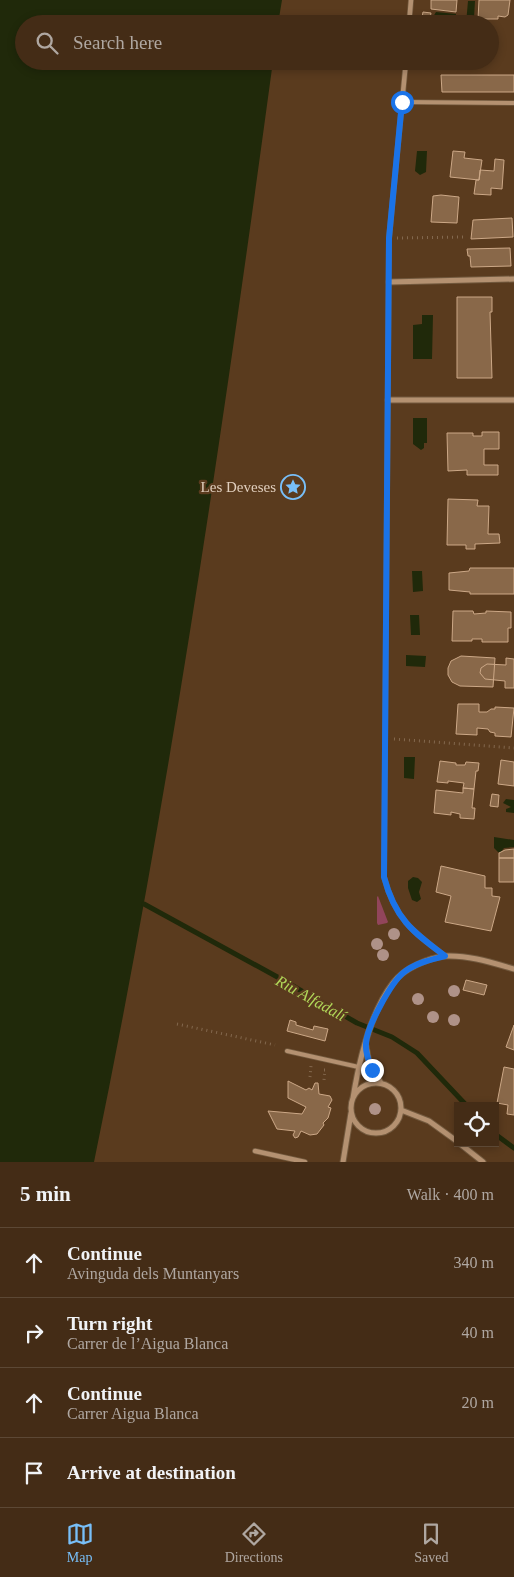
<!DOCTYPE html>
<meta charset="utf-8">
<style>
:root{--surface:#442c16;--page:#4e3823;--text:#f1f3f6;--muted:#afa7a1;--line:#5c4835;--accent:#78bff8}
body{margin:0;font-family:Georgia,serif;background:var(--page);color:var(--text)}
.controls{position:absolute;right:15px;bottom:15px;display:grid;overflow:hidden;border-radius:0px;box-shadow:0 2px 8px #0003}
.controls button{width:45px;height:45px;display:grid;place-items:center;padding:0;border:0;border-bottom:1px solid var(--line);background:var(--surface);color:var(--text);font:25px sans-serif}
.stop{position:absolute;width:15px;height:15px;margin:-11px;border:4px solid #1a73e8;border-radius:50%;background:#fff}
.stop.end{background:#1a73e8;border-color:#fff;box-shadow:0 1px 5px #0008}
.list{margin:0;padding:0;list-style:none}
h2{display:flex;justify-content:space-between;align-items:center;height:65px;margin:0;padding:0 20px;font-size:21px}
h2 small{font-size:16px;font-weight:400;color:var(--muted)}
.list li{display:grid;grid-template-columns:32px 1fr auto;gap:15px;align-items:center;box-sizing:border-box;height:70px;padding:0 20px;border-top:1px solid var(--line)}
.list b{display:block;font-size:19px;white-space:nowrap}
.list p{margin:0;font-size:16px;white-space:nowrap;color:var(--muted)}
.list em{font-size:16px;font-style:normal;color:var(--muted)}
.icon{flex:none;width:28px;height:28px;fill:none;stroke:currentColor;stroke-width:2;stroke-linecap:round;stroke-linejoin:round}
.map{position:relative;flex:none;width:514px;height:1162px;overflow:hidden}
.search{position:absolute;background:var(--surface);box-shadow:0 2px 8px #0003;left:15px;right:15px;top:15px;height:55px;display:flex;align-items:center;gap:12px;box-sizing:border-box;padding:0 18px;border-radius:28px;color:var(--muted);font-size:19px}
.sheet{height:345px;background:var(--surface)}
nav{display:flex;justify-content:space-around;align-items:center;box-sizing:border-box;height:70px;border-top:1px solid var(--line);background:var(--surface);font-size:14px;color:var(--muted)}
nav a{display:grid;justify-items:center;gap:2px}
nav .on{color:var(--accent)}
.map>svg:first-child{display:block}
.green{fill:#92455b}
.water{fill:#20290a}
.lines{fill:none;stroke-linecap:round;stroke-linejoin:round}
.stream{stroke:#20290a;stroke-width:5}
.building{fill:#896849;stroke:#cca887}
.service-casing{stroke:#72593e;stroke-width:5.5}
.pedestrian-casing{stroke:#72593e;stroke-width:6}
.minor-casing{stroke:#72593e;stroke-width:7}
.path{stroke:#83684e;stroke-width:3;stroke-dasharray:1 4;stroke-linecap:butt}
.service{stroke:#b49171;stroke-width:4}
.pedestrian{stroke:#b49171;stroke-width:4.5}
.minor{stroke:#b49171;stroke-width:5}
.tree{fill:#af9288}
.route{stroke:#1a73e8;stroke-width:6}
.labels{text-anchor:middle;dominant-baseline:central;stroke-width:4.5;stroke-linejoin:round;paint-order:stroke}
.poi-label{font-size:15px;fill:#e0cebd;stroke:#5a3b1e;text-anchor:end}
.water-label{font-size:16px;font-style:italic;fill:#b1d759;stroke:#5a3b1e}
</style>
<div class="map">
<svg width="514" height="1162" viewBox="0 0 514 1162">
<rect width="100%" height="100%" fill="#5a3b1e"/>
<path class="green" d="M 378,896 L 388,922 L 387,923 L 378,925 L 377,923 L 377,897 Z"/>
<path class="water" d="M 0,0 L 282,0 L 278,24 L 24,24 L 24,61 L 273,61 C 223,430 169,798 94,1162 L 0,1162 Z
M 468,1 L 475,1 L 474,18 L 479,19 L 479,24 L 466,24 Z
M 436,12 L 456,14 L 456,23 L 436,22 L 433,17 Z
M 417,151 L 427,151 L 426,172 L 420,175 L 415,171 Z
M 422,315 L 433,315 L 432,359 L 413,359 L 413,325 L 422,324 Z
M 413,418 L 427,418 L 427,443 L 424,443 L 424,448 L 421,450 L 413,444 Z
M 412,571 L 422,571 L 423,591 L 413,592 Z
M 410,615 L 419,615 L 420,635 L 411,635 Z
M 406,655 L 426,656 L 425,667 L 406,666 Z
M 404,757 L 415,757 L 414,779 L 404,778 Z
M 506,799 L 514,800 L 514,813 L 506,812 L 506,809 L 511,807 L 503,803 Z
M 494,837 L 514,840 L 514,847 L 504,848 L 501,852 L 498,852 L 494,848 Z
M 413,877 L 418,878 L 422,882 L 419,892 L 421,899 L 417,902 L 412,900 L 408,888 L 408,881 Z"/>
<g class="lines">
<path class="stream" d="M 144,904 L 281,979 L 357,1023 L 392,1037 L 417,1053 L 467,1106
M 495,1134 L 514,1148"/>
</g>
<path class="building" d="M 431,0 L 457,0 L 456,12 L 431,9 Z
M 479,0 L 510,0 L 508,15 L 505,17 L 498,16 L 498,19 L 478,19 Z
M 423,12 L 431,13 L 429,24 L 421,23 Z
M 441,75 L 514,75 L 514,92 L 442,92 Z
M 453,151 L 465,152 L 464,158 L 482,160 L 479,180 L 450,177 Z
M 495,159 L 504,160 L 502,189 L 491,188 L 491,195 L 474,194 L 476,180 L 479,180 L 480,170 L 494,171 Z
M 441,195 L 459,197 L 457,223 L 431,222 L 433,196 Z
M 512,218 L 513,237 L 471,239 L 473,220 Z
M 510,248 L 511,266 L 471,267 L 470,256 L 468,256 L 467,249 Z
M 457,297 L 492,297 L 492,312 L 490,312 L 492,378 L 457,378 Z
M 482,432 L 499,432 L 499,449 L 484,449 L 484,465 L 498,465 L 498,475 L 467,475 L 467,470 L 448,471 L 447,433 L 473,433 L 473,436 L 482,436 Z
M 448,499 L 478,500 L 477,506 L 489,506 L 488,534 L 499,534 L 500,543 L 475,544 L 475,549 L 466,549 L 466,545 L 447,545 Z
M 470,568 L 514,568 L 514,594 L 470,594 L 470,592 L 449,590 L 449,573 L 469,571 Z
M 453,611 L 473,611 L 474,614 L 486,613 L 486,611 L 511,612 L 511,628 L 508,628 L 508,642 L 482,642 L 482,639 L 472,639 L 472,641 L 452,641 Z
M 461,656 L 495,658 L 493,687 L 460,686 L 452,682 L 448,675 L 448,668 L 451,661 Z
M 506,658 L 514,659 L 514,688 L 505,688 L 505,681 L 485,679 L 480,673 L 481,668 L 487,664 L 506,665 Z
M 458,704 L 479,704 L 479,712 L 487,712 L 491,709 L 495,709 L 495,707 L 514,708 L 511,737 L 495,736 L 495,733 L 490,732 L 488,729 L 477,728 L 477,735 L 456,734 Z
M 501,760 L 514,762 L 514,786 L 498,784 Z
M 440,761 L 456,763 L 456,765 L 465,765 L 466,762 L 479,763 L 478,771 L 476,771 L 474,789 L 463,788 L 464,783 L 448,781 L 448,783 L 437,782 Z
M 463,788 L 474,789 L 472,808 L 475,808 L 474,819 L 460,818 L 460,814 L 451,812 L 451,815 L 434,813 L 436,790 L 463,793 Z
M 492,794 L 499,795 L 498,807 L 490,806 Z
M 514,849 L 514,858 L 499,858 L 499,853 L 505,850 Z
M 499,858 L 514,858 L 514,882 L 499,882 Z
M 441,866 L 485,876 L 485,888 L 492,888 L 492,896 L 500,897 L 491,931 L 445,922 L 451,896 L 436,892 Z
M 466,980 L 487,985 L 484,995 L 463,990 Z
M 290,1020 L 296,1022 L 296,1025 L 313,1030 L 314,1026 L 328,1029 L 325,1041 L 287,1031 Z
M 514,1025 L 514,1050 L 506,1047 Z
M 504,1067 L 514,1069 L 514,1115 L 507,1114 L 508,1105 L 497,1103 Z
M 288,1081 L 306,1090 L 309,1088 L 312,1090 L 315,1083 L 318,1083 L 319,1094 L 330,1096 L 332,1100 L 328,1107 L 331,1108 L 328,1118 L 323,1123 L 324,1125 L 317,1134 L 310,1135 L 301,1131 L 298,1137 L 295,1138 L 293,1135 L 295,1131 L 277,1129 L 268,1111 L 302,1114 L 306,1107 L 288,1098 Z"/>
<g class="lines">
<defs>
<path id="service" d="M 402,102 L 514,103
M 287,1051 L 372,1070"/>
<path id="pedestrian" d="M 409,24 L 411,0
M 406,61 L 389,239 L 384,877 C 395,919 413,932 445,956
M 255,1151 L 305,1162"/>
<path id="minor" d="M 389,282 L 514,279
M 388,400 L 514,400
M 366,1046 L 369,1063 L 381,1083
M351 1108a25 25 0 1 1 50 0a25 25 0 1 1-50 0Z
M 353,1098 C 359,1061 370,1013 393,983 C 404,968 428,958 446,956 C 469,955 493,963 514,969
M 401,1110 L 429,1121 L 458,1142
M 459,1143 L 483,1162
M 343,1162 L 351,1113"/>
</defs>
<use href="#service" class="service-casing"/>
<use href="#pedestrian" class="pedestrian-casing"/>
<use href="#minor" class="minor-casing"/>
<path class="path" d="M 397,238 L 464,237
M 394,739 L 514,748
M 177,1024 L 275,1045
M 324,1070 L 325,1070 L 324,1080
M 310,1077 L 311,1066"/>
<use href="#service" class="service"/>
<use href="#pedestrian" class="pedestrian"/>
<use href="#minor" class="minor"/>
</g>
<g class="tree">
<circle cx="394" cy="934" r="6"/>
<circle cx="377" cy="944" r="6"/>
<circle cx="383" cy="955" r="6"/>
<circle cx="454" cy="991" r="6"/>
<circle cx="418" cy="999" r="6"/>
<circle cx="433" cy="1017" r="6"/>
<circle cx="454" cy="1020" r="6"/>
<circle cx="375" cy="1109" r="6"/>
</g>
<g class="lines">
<path class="route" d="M 372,1070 C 369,1062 365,1052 366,1044 C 366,1028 391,983 403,973 C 415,963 430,960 445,956 C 413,932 395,919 384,877 L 389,238 L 402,102"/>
</g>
<defs>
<symbol id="sight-ring" viewBox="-11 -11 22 22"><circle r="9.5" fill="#5a3b1e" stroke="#78bff8" stroke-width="1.5"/><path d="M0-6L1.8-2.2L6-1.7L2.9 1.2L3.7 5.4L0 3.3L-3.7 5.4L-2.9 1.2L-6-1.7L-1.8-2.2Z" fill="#78bff8"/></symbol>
</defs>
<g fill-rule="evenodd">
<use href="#sight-ring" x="279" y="473" width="28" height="28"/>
</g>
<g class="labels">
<g class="poi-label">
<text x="276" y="487">Les Deveses</text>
</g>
<g class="water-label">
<text transform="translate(311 998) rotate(29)">Riu Alfadalí</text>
</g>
</g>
</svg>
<div class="controls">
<button><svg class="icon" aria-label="locate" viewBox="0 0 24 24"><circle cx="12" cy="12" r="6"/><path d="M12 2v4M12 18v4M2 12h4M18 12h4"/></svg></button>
</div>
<div class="stop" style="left:402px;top:102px"></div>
<div class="stop end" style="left:372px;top:1070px"></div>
<div class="search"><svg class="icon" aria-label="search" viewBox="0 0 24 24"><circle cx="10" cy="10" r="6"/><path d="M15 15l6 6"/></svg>Search here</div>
</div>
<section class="sheet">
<h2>5 min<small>Walk · 400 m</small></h2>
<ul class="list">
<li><svg class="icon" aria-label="ahead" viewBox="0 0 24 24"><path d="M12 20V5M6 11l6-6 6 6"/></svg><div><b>Continue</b><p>Avinguda dels Muntanyars</p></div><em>340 m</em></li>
<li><svg class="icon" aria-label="right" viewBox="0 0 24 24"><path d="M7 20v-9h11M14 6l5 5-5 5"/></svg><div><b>Turn right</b><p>Carrer de l’Aigua Blanca</p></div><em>40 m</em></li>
<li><svg class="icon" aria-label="ahead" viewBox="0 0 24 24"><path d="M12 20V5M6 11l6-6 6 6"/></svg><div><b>Continue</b><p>Carrer Aigua Blanca</p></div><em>20 m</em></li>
<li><svg class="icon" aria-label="arrive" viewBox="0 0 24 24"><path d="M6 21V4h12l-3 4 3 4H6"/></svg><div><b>Arrive at destination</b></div></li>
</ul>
</section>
<nav>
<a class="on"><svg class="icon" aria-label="map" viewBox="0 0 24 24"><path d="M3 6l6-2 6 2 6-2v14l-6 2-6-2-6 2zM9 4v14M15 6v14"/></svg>Map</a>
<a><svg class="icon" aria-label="directions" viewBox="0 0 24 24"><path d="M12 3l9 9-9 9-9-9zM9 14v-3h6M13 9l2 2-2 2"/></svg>Directions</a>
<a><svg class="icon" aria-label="saved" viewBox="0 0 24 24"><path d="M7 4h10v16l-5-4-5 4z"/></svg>Saved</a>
</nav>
